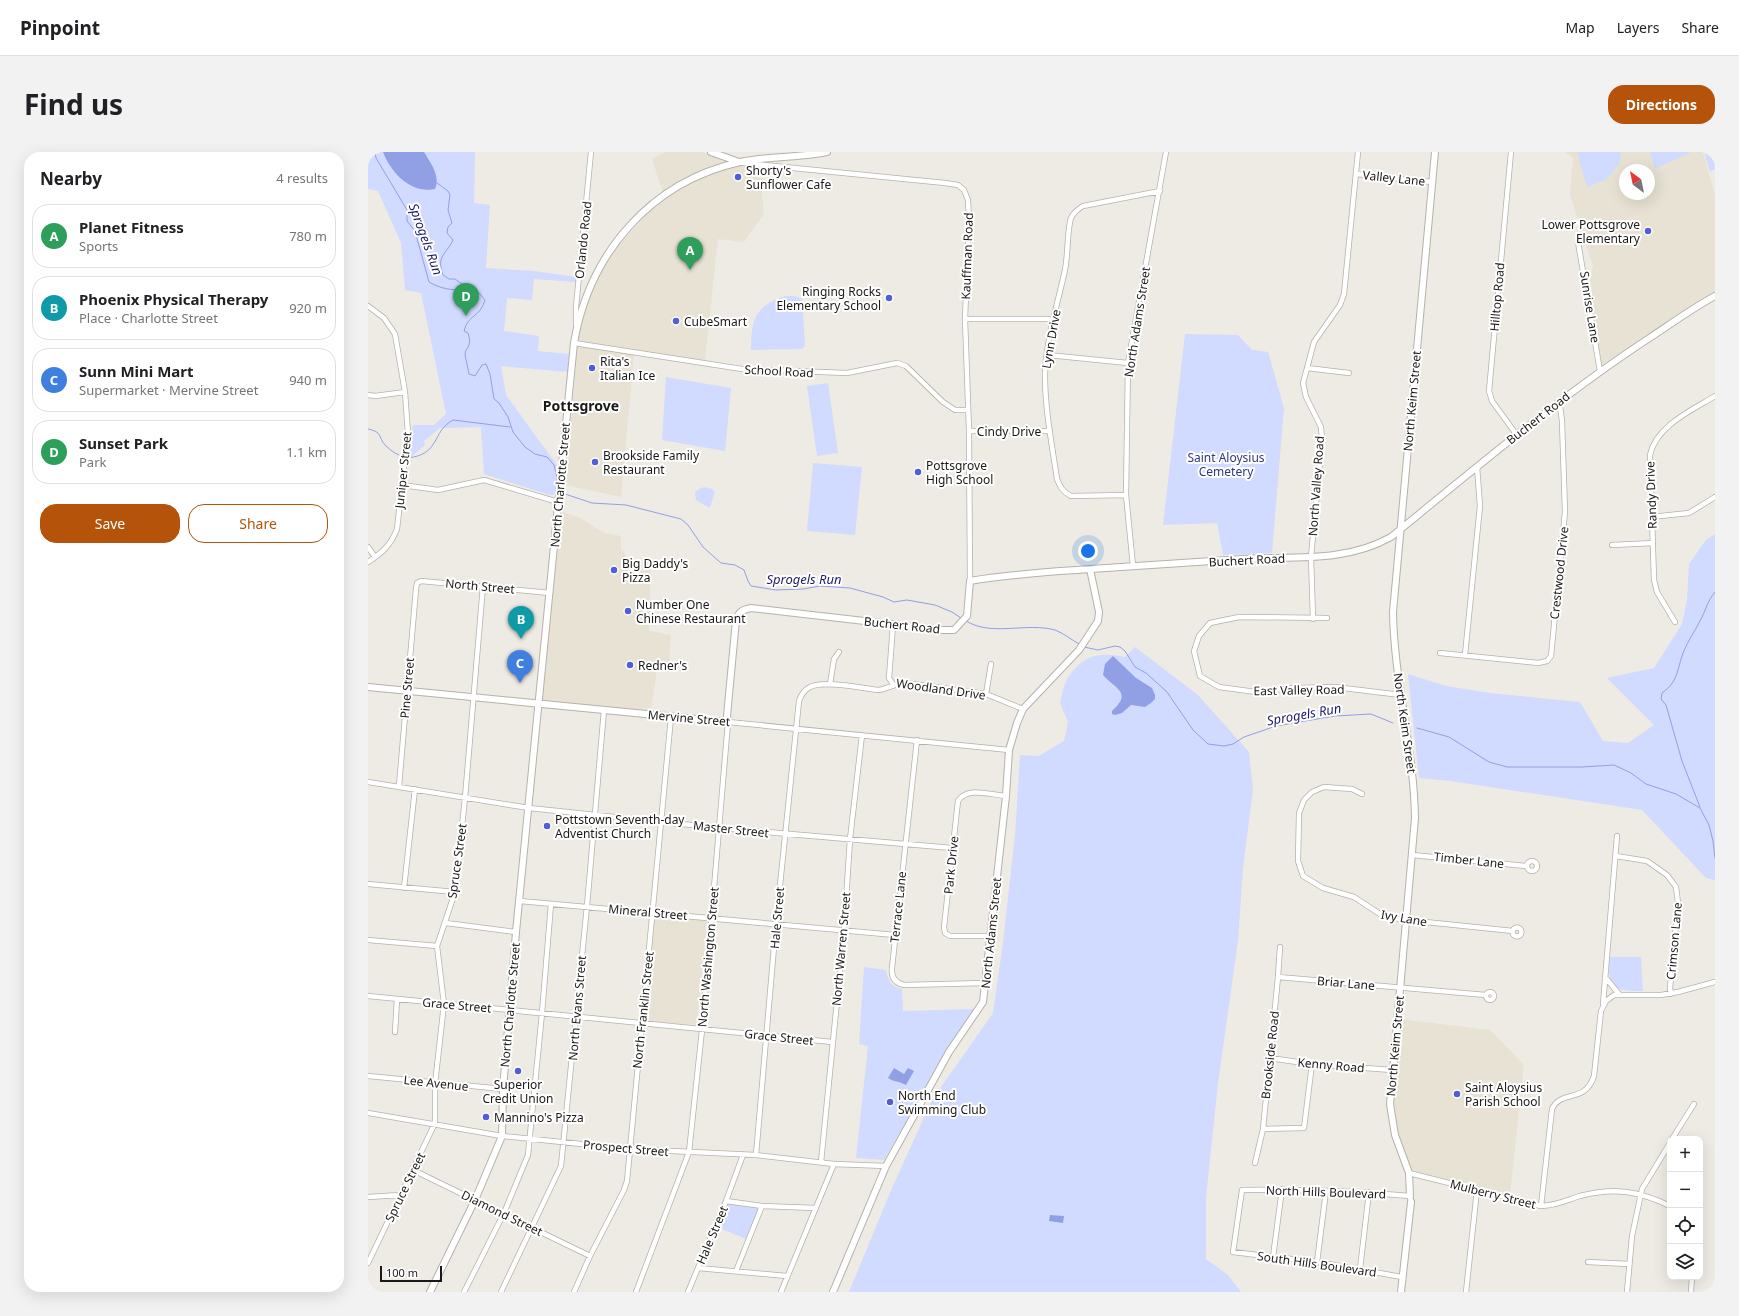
<!DOCTYPE html>
<meta charset="utf-8">
<style>
:root{--surface:#fff;--page:#f2f2f2;--text:#202124;--muted:#757577;--line:#e0e0e0;--accent:#b45309}
body{margin:0;font-family:"Noto Sans",sans-serif;background:var(--page);color:var(--text)}
.controls{position:absolute;right:12px;bottom:12px;display:grid;overflow:hidden;border-radius:8px;box-shadow:0 4px 16px #0002}
.controls button{width:36px;height:36px;display:grid;place-items:center;padding:0;border:0;border-bottom:1px solid var(--line);background:var(--surface);color:var(--text);font:20px sans-serif}
.compass{position:absolute;left:1251px;top:12px;width:36px;height:36px;border-radius:50%;background:var(--surface);box-shadow:0 4px 16px #0002;rotate:327deg}
.scale{position:absolute;left:12px;bottom:10px;width:62px;box-sizing:border-box;padding-left:4px;border:2px solid #1a1916;border-top:0;font-size:11px;line-height:14px;white-space:nowrap;color:#1a1916;-webkit-text-stroke:3px #fff;paint-order:stroke}
.you{position:absolute;left:720px;top:399px;width:14px;height:14px;margin:-10px;border:3px solid #fff;border-radius:50%;background:#1a73e8;box-shadow:0 0 0 6px #1a73e833}
.badge{display:grid;place-items:center;width:26px;height:26px;border-radius:50%;background:var(--accent);color:#fff;font-size:13px;font-weight:700}
.pin{position:absolute;translate:-50% -33px;filter:drop-shadow(0 1px 2px #0008)}
.pin::after{content:'';position:absolute;top:21px;width:14px;height:12px;background:inherit;clip-path:polygon(0 0,100% 0,50% 100%)}
.list{margin:0;padding:0;list-style:none}
h2{display:flex;justify-content:space-between;align-items:center;height:52px;margin:0;padding:0 16px;font-size:17px}
h2 small{font-size:13px;font-weight:400;color:var(--muted)}
.list li{display:grid;grid-template-columns:26px 1fr auto;gap:12px;align-items:center;box-sizing:border-box;height:64px;margin:0 8px 8px;padding:0 8px;border:1px solid var(--line);border-radius:16px}
.list b{display:block;font-size:15px;white-space:nowrap}
.list p{margin:0;font-size:13px;white-space:nowrap;color:var(--muted)}
.list em{font-size:13px;font-style:normal;color:var(--muted)}
.actions{display:flex;gap:8px;padding:12px 16px}
.actions a{flex:1;padding:9px 0;border:1px solid var(--accent);border-radius:16px;text-align:center;font-size:14px;color:var(--accent)}
.actions .main{background:var(--accent);color:#fff}
.icon{flex:none;width:22px;height:22px;fill:none;stroke:currentColor;stroke-width:2;stroke-linecap:round;stroke-linejoin:round}
.map{position:relative;flex:none;width:1347px;height:1140px;overflow:hidden;border-radius:16px}
header{display:flex;align-items:center;gap:24px;box-sizing:border-box;height:56px;padding:0 20px;background:var(--surface);border-bottom:1px solid var(--line)}
header strong{font-size:19px}
nav{display:flex;gap:22px;margin-inline-start:auto;font-size:14px}
.intro{display:flex;align-items:center;justify-content:space-between;box-sizing:border-box;height:96px;padding:0 24px}
h1{margin:0;font-size:28px}
.button{padding:10px 18px;border-radius:16px;background:var(--accent);color:#fff;font-size:14px;font-weight:700}
main{display:flex;gap:24px;padding:0 24px}
aside{flex:1;background:var(--surface);border-radius:16px;box-shadow:0 4px 16px #0002}
.map>svg:first-child{display:block}
.built{fill:#e7e2d3;fill-rule:evenodd}
.green{fill:#d1daff}
.water{fill:#919fe5}
.lines{fill:none;stroke-linecap:round;stroke-linejoin:round}
.stream{stroke:#919fe5;stroke-width:1}
.street-casing{stroke:#b4b2aa;stroke-width:6}
.secondary-casing{stroke:#b4b2aa;stroke-width:8}
.street{stroke:#fff;stroke-width:4.5}
.secondary{stroke:#fff;stroke-width:6}
.poi-dot{fill:#535ed4;stroke:#fff;stroke-width:1.5}
.labels{text-anchor:middle;dominant-baseline:central;stroke-width:4;stroke-linejoin:round;paint-order:stroke}
.poi-label{font-size:12px;fill:#1a1916;stroke:#fff;text-anchor:start}
.street-label{font-size:12px;fill:#1a1916;stroke:#fff}
.park-label{font-size:12px;fill:#303687;stroke:#fff}
.water-label{font-size:13px;font-style:italic;fill:#1c1b6b;stroke:#fff}
.quarter-label{font-size:14px;font-weight:bold;fill:#1a1916;stroke:#fff}
</style>
<header>
<strong>Pinpoint</strong>
<nav><a>Map</a><a>Layers</a><a>Share</a></nav>
</header>
<div class="intro"><h1>Find us</h1><a class="button">Directions</a></div>
<main>
<aside>
<h2>Nearby<small>4 results</small></h2>
<ul class="list">
<li><span class="badge" style="background:#2e9e5b">A</span><div><b>Planet Fitness</b><p>Sports</p></div><em>780 m</em></li>
<li><span class="badge" style="background:#0f9aa8">B</span><div><b>Phoenix Physical Therapy</b><p>Place · Charlotte Street</p></div><em>920 m</em></li>
<li><span class="badge" style="background:#3f7fe0">C</span><div><b>Sunn Mini Mart</b><p>Supermarket · Mervine Street</p></div><em>940 m</em></li>
<li><span class="badge" style="background:#2e9e5b">D</span><div><b>Sunset Park</b><p>Park</p></div><em>1.1 km</em></li>
</ul>
<div class="actions"><a class="main">Save</a><a>Share</a></div>
</aside>
<div class="map">
<svg width="1347" height="1140" viewBox="0 0 1347 1140">
<rect width="100%" height="100%" fill="#eeebe4"/>
<path class="built" d="M 298,0 L 334,0 L 392,20 L 396,62 L 376,90 L 350,87 L 337,208 L 266,201 L 253,345 L 197,333 L 211,183 L 216,160 L 233,119 L 249,95 L 277,64 L 297,47 L 284,7 Z
M 1197,0 L 1335,0 L 1347,43 L 1347,143 L 1233,213 L 1222,127 L 1225,114 L 1202,43 L 1205,5 ZM 1257,18 L 1281,18 L 1281,42 L 1257,42 Z
M 195,360 L 212,366 L 236,381 L 253,384 L 253,398 L 257,401 L 259,406 L 283,409 L 281,479 L 303,483 L 301,510 L 289,517 L 283,558 L 171,552 Z
M 286,763 L 339,768 L 329,873 L 276,869 Z
M 1031,867 L 1122,878 L 1156,913 L 1142,1043 L 1043,1018 L 1029,981 L 1025,956 Z"/>
<path class="green" d="M 0,0 L 107,0 L 106,51 L 122,53 L 118,116 L 166,119 L 208,125 L 208,130 L 166,127 L 164,148 L 139,146 L 136,179 L 171,184 L 170,199 L 201,202 L 200,220 L 133,214 L 138,243 L 191,316 L 186,343 L 182,343 L 116,322 L 113,275 L 72,276 L 56,289 L 57,293 L 42,306 L 45,273 L 66,273 L 78,262 L 53,141 L 37,138 L 33,91 L 10,39 L 0,37 Z
M 1209,0 L 1253,0 L 1252,10 L 1238,28 L 1219,35 Z
M 1282,0 L 1323,0 L 1287,17 Z
M 1336,0 L 1347,0 L 1347,17 L 1342,20 Z
M 418,144 L 427,144 L 434,147 L 437,194 L 434,197 L 383,198 C 383,168 387,153 418,144 Z
M 817,182 L 870,183 L 884,198 L 900,200 L 916,256 L 904,401 L 855,403 L 849,371 L 795,373 Z
M 298,225 L 363,236 L 357,299 L 294,288 Z
M 460,231 L 470,301 L 449,304 L 439,234 Z
M 445,311 L 494,315 L 487,383 L 439,379 Z
M 336,335 L 344,337 L 347,340 L 342,355 L 340,355 L 328,348 L 327,341 L 329,338 Z
M 1347,382 L 1347,728 L 1338,726 L 1274,658 L 1083,629 L 1051,626 L 1040,522 L 1078,534 L 1122,541 L 1212,550 L 1235,589 L 1260,591 L 1286,573 L 1239,526 L 1286,516 L 1314,472 L 1319,448 L 1321,412 L 1338,388 Z
M 767,495 L 830,543 L 881,600 L 885,637 L 875,716 L 870,789 L 850,931 L 838,1045 L 838,1107 L 860,1123 L 873,1140 L 481,1140 L 524,1036 L 564,948 L 625,861 L 635,791 L 647,683 L 652,603 L 671,604 L 696,589 L 700,570 L 692,551 C 694,543 696,531 701,524 C 717,502 732,500 757,505 Z
M 1241,805 L 1273,805 L 1275,839 C 1246,840 1239,835 1241,805 Z
M 496,815 L 518,818 C 520,828 523,835 534,837 L 535,859 L 607,857 L 588,883 L 516,1008 L 488,1006 L 500,894 L 491,892 Z
M 361,1052 L 391,1055 L 378,1087 L 349,1075 L 358,1054 Z"/>
<path class="water" d="M 15,0 L 56,0 C 62,10 73,24 67,37 C 43,42 23,21 15,0 Z
M 745,504 L 768,526 L 784,536 L 787,543 L 787,547 L 783,551 L 777,555 L 763,553 L 754,561 L 747,563 L 744,562 L 744,559 C 765,540 747,537 735,523 L 737,512 Z
M 526,916 L 536,922 L 540,916 L 546,919 L 538,933 C 531,929 526,930 520,926 Z
M 682,1063 L 696,1064 L 695,1071 L 681,1069 Z"/>
<g class="lines">
<path class="stream" d="M 7,0 L 8,6 L 39,58 L 39,69 L 47,79 L 61,130 C 77,140 93,137 111,141 L 117,148 C 112,166 100,162 96,179 L 100,181 C 105,195 97,196 97,202 C 98,209 100,216 101,222 L 107,224 L 114,213 L 118,212 L 122,222 L 126,247 L 131,251 L 140,265 L 145,280 L 157,295 L 167,302 L 179,305 L 186,313 L 189,325 L 188,336 L 189,338
M 69,31 L 80,39 L 82,43 L 80,58 L 84,71 L 80,75 L 79,81 L 85,88 C 78,103 68,103 75,123 L 81,127 L 87,127 L 105,140
M 0,277 C 15,280 10,285 17,293 C 23,299 29,303 36,305
M 39,306 C 73,303 63,280 85,268 L 142,275
M 194,341 L 224,351 L 258,353 L 313,367 L 320,373 L 335,395 L 353,411 L 367,413 L 376,418 L 380,429 L 383,434 L 408,438 L 435,437 L 452,434 L 482,436 L 515,445 L 526,450 L 539,448 L 567,453 L 584,460 L 593,466
M 598,469 C 624,485 658,470 687,478 C 695,481 704,488 711,492
M 716,495 L 730,498 L 747,494 L 752,495 L 757,499 L 767,515 L 778,521 L 799,540 L 825,578 L 840,592 L 856,594 L 865,592 L 876,585 L 908,574 L 967,564 L 1003,562 L 1025,571
M 1049,576 L 1081,585 L 1121,610 L 1139,615 L 1214,615 L 1246,613 L 1263,621 L 1278,632 L 1308,642 L 1332,656 L 1341,673 L 1345,689 L 1347,706
M 1332,655 L 1314,609 L 1298,553 L 1293,547 L 1294,541 C 1310,530 1309,518 1315,501 C 1320,488 1328,478 1334,465 C 1339,455 1339,450 1347,440"/>
<defs>
<path id="street" d="M 1143,0 L 1121,239 L 1124,249 L 1148,282
M 375,11 L 577,31 L 590,33 L 596,38 L 600,48 L 601,68 L 597,167 L 601,279 L 602,429
M 988,22 L 1064,30
M 1210,90 L 1232,219
M 0,154 L 16,166 L 27,182 L 37,240 L 40,282 L 29,377 C 23,393 14,401 0,410
M 597,167 L 686,167
M 208,173 L 208,155 L 223,0
M 206,191 L 374,217 L 479,221 L 529,211 L 538,214 L 575,250 L 587,258 L 600,258
M 680,203 L 760,211
M 939,216 L 981,221
M 0,243 L 7,244 L 37,240
M 601,279 L 682,279
M 34,333 L 70,338 L 116,328 L 190,350
M 758,343 L 703,344 C 695,340 692,335 689,327 C 684,293 677,258 677,224 C 677,192 690,150 697,118 C 700,102 699,86 702,70 C 703,62 709,58 715,54 L 792,39
M 1283,365 L 1321,361 L 1347,345
M 1244,393 L 1285,391
M 0,395 L 7,405
M 765,414 L 758,343 L 760,211 L 798,0
M 959,466 L 871,465 L 842,471 L 831,484 L 826,499 L 832,524 L 851,535 L 888,540 L 925,536 L 967,535 L 1033,543
M 945,467 L 943,405 L 954,288 L 953,275 L 938,245 L 935,231 L 946,190 L 972,153 L 976,142 L 990,0
M 1307,470 L 1289,440 L 1286,428 L 1282,303 C 1288,274 1324,258 1347,244
M 1072,501 L 1170,511 L 1179,509 L 1183,504 L 1197,360 L 1194,269 L 1192,254 L 1190,251
M 1097,503 L 1112,354 L 1109,315
M 462,532 L 466,507 L 471,500
M 525,532 L 521,526 L 525,473
M 618,542 L 623,512
M 549,588 L 524,816 C 523,825 527,831 536,833 L 618,831
M 0,630 L 161,656 L 352,676 L 584,696
M 31,634 L 48,437 L 49,431 L 53,429 L 182,441
M 994,642 L 984,637 L 956,635 L 944,640 L 936,648 L 931,661 L 930,709 L 935,724 L 955,736 L 986,745 L 1015,764 L 1038,768 L 1145,779
M 1044,703 L 1159,714
M 1248,704 L 1279,709 L 1299,723 L 1308,735 L 1310,751 L 1302,836 L 1303,842
M1159 714a5 5 0 1 1 10 0a5 5 0 1 1-10 0Z
M 0,732 L 87,740
M 36,736 L 47,637
M 152,749 L 527,783
M 78,771 L 148,780
M1144.5 780a4.5 4.5 0 1 1 9 0a4.5 4.5 0 1 1-9 0Z
M 623,784 L 582,784 L 577,781 L 576,775 L 590,649 C 599,634 623,643 638,644
M 0,788 L 69,794
M 910,825 L 1118,843
M 1237,825 L 1251,842
M1118 844a4 4 0 1 1 8 0a4 4 0 1 1-8 0Z
M 0,844 L 464,890
M 1235,852 L 1249,684
M 27,880 L 29,847
M 901,906 L 944,912 L 1024,918
M 0,924 L 135,937
M 0,961 L 134,984 L 262,997 L 388,1003 L 466,1012 L 518,1014
M 895,977 L 936,976 L 944,912
M 1304,987 L 1326,952
M 388,1003 L 408,772 L 431,549 C 433,543 436,538 442,535 C 454,528 494,536 510,538 C 520,537 527,531 538,531 L 618,542 L 655,557
M 453,1010 L 476,779 L 482,687 L 494,583
M 887,1011 L 895,977 L 910,825 L 912,795
M 45,1018 L 222,1104
M 1041,1021 L 1173,1054 C 1187,1054 1199,1048 1212,1044 C 1246,1035 1271,1039 1302,1054
M 0,1045 L 33,1043
M 358,1049 L 394,1054 L 448,1056
M 1173,1054 L 1184,957 C 1193,937 1217,952 1226,924 L 1233,859 L 1238,849 L 1246,843 L 1293,843 L 1310,840 L 1347,830
M 905,1105 L 914,1037
M 949,1110 L 958,1039
M 1220,1110 L 1261,1112
M 0,1111 L 67,971 L 67,932 L 76,852 L 69,794 L 87,740 L 97,646 L 115,434
M 330,1116 L 419,1124
M 992,1117 L 1001,1040
M 368,1119 L 394,1054
M 1034,1125 L 949,1110 L 865,1100 L 874,1038 C 930,1037 986,1039 1042,1044 L 1043,1050
M 96,1140 L 136,1061 L 160,1003 L 174,861 L 183,752
M 133,1140 L 193,1014 L 219,754 L 236,558
M 206,1140 L 222,1104 L 256,1038 L 259,1029 L 303,565
M 268,1140 L 321,1000 L 334,878 L 360,570 L 641,598
M 320,1140 L 358,1049 L 375,1003
M 413,1140 L 466,1012
M 1098,1140 L 1109,1038
M 1259,1140 L 1264,1084 L 1274,1037 L 1302,991
M 1323,1140 L 1324,1125"/>
<path id="secondary" d="M 343,0 L 371,10
M 0,535 L 360,570 L 359,564 L 368,468 C 371,459 374,458 383,456 L 575,478 L 586,478 L 599,464 L 602,429 C 642,422 682,420 723,417 C 773,414 824,410 874,407 C 924,404 977,411 1023,385 C 1108,316 1191,245 1283,185 C 1304,171 1325,156 1347,144
M 1042,1044 L 1041,1021 L 1027,983 L 1022,952 L 1047,666 C 1046,597 1026,529 1025,460 L 1067,0
M 62,1140 L 107,1048 L 134,984 L 135,937 L 148,780 L 206,191 C 221,102 282,30 372,10 C 401,4 430,6 459,0
M 465,1140 L 518,1014 L 581,900 L 615,850 L 638,644 L 641,598 L 649,571 L 655,557 L 711,498 L 730,469 L 731,460 L 722,417
M 1033,1140 L 1043,1050"/>
</defs>
<use href="#street" class="street-casing"/>
<use href="#secondary" class="secondary-casing"/>
<use href="#street" class="street"/>
<use href="#secondary" class="secondary"/>
</g>
<g class="poi-dot">
<circle cx="370" cy="25" r="4"/>
<circle cx="1280" cy="79" r="4"/>
<circle cx="521" cy="146" r="4"/>
<circle cx="308" cy="169" r="4"/>
<circle cx="224" cy="216" r="4"/>
<circle cx="227" cy="310" r="4"/>
<circle cx="550" cy="320" r="4"/>
<circle cx="246" cy="418" r="4"/>
<circle cx="260" cy="459" r="4"/>
<circle cx="262" cy="513" r="4"/>
<circle cx="179" cy="674" r="4"/>
<circle cx="150" cy="919" r="4"/>
<circle cx="1089" cy="942" r="4"/>
<circle cx="522" cy="950" r="4"/>
<circle cx="118" cy="965" r="4"/>
</g>
<g class="labels">
<g class="poi-label">
<text x="378" y="18">Shorty's<tspan x="378" dy="14">Sunflower Cafe</tspan></text>
<text x="1272" y="72" text-anchor="end">Lower Pottsgrove<tspan x="1272" dy="14">Elementary</tspan></text>
<text x="513" y="139" text-anchor="end">Ringing Rocks<tspan x="513" dy="14">Elementary School</tspan></text>
<text x="316" y="169">CubeSmart</text>
<text x="232" y="209">Rita's<tspan x="232" dy="14">Italian Ice</tspan></text>
<text x="235" y="303">Brookside Family<tspan x="235" dy="14">Restaurant</tspan></text>
<text x="558" y="313">Pottsgrove<tspan x="558" dy="14">High School</tspan></text>
<text x="254" y="411">Big Daddy's<tspan x="254" dy="14">Pizza</tspan></text>
<text x="268" y="452">Number One<tspan x="268" dy="14">Chinese Restaurant</tspan></text>
<text x="270" y="513">Redner's</text>
<text x="187" y="667">Pottstown Seventh-day<tspan x="187" dy="14">Adventist Church</tspan></text>
<text x="150" y="932" text-anchor="middle">Superior<tspan x="150" dy="14">Credit Union</tspan></text>
<text x="1097" y="935">Saint Aloysius<tspan x="1097" dy="14">Parish School</tspan></text>
<text x="530" y="943">North End<tspan x="530" dy="14">Swimming Club</tspan></text>
<text x="126" y="965">Mannino's Pizza</text>
</g>
<g class="street-label">
<text transform="translate(1026 26) rotate(6)">Valley Lane</text>
<text transform="translate(215 88) rotate(-84)">Orlando Road</text>
<text transform="translate(599 104) rotate(-88)">Kauffman Road</text>
<text transform="translate(1129 145) rotate(-85)">Hilltop Road</text>
<text transform="translate(1222 155) rotate(81)">Sunrise Lane</text>
<text transform="translate(769 170) rotate(-81)">North Adams Street</text>
<text transform="translate(683 187) rotate(-80)">Lynn Drive</text>
<text transform="translate(411 219) rotate(3)">School Road</text>
<text transform="translate(1044 249) rotate(-85)">North Keim Street</text>
<text transform="translate(1170 266) rotate(-38)">Buchert Road</text>
<text x="641" y="279">Cindy Drive</text>
<text transform="translate(35 318) rotate(-84)">Juniper Street</text>
<text transform="translate(192 333) rotate(-85)">North Charlotte Street</text>
<text transform="translate(948 334) rotate(-86)">North Valley Road</text>
<text transform="translate(1283 343) rotate(-92)">Randy Drive</text>
<text transform="translate(879 408) rotate(-3)">Buchert Road</text>
<text transform="translate(1191 421) rotate(-84)">Crestwood Drive</text>
<text transform="translate(112 434) rotate(5)">North Street</text>
<text transform="translate(534 473) rotate(6)">Buchert Road</text>
<text transform="translate(39 536) rotate(-85)">Pine Street</text>
<text transform="translate(573 537) rotate(8)">Woodland Drive</text>
<text transform="translate(931 538) rotate(-1)">East Valley Road</text>
<text transform="translate(321 566) rotate(5)">Mervine Street</text>
<text transform="translate(1037 571) rotate(82)">North Keim Street</text>
<text transform="translate(363 677) rotate(6)">Master Street</text>
<text transform="translate(1101 708) rotate(6)">Timber Lane</text>
<text transform="translate(89 709) rotate(-82)">Spruce Street</text>
<text transform="translate(583 713) rotate(-84)">Park Drive</text>
<text transform="translate(530 755) rotate(-84)">Terrace Lane</text>
<text transform="translate(280 760) rotate(5)">Mineral Street</text>
<text transform="translate(409 766) rotate(-85)">Hale Street</text>
<text transform="translate(1036 766) rotate(10)">Ivy Lane</text>
<text transform="translate(623 781) rotate(-84)">North Adams Street</text>
<text transform="translate(1306 789) rotate(-85)">Crimson Lane</text>
<text transform="translate(473 797) rotate(-85)">North Warren Street</text>
<text transform="translate(340 805) rotate(-85)">North Washington Street</text>
<text transform="translate(978 831) rotate(5)">Briar Lane</text>
<text transform="translate(89 853) rotate(5)">Grace Street</text>
<text transform="translate(142 853) rotate(-85)">North Charlotte Street</text>
<text transform="translate(209 856) rotate(-85)">North Evans Street</text>
<text transform="translate(275 858) rotate(-84)">North Franklin Street</text>
<text transform="translate(411 885) rotate(6)">Grace Street</text>
<text transform="translate(1027 894) rotate(-85)">North Keim Street</text>
<text transform="translate(902 903) rotate(-84)">Brookside Road</text>
<text transform="translate(963 913) rotate(5)">Kenny Road</text>
<text transform="translate(68 931) rotate(6)">Lee Avenue</text>
<text transform="translate(258 996) rotate(5)">Prospect Street</text>
<text transform="translate(37 1035) rotate(-64)">Spruce Street</text>
<text transform="translate(958 1040) rotate(2)">North Hills Boulevard</text>
<text transform="translate(1125 1042) rotate(14)">Mulberry Street</text>
<text transform="translate(134 1061) rotate(26)">Diamond Street</text>
<text transform="translate(344 1083) rotate(-67)">Hale Street</text>
<text transform="translate(949 1112) rotate(8)">South Hills Boulevard</text>
</g>
<g class="park-label">
<text x="858" y="305">Saint Aloysius<tspan x="858" dy="14">Cemetery</tspan></text>
</g>
<g class="water-label">
<text transform="translate(58 87) rotate(70)">Sprogels Run</text>
<text x="436" y="427">Sprogels Run</text>
<text transform="translate(936 562) rotate(-10)">Sprogels Run</text>
</g>
<g class="quarter-label">
<text x="213" y="253">Pottsgrove</text>
</g>
</g>
</svg>
<div class="controls">
<button>+</button>
<button>−</button>
<button><svg class="icon" aria-label="locate" viewBox="0 0 24 24"><circle cx="12" cy="12" r="6"/><path d="M12 2v4M12 18v4M2 12h4M18 12h4"/></svg></button>
<button><svg class="icon" aria-label="layers" viewBox="0 0 24 24"><path d="M12 4l9 5-9 5-9-5zM3 14l9 5 9-5"/></svg></button>
</div>
<svg class="compass" viewBox="-18 -18 36 36"><path d="M0-13l5 13h-10z" fill="#e53935"/><path d="M0 13l5-13h-10z" fill="#757577"/></svg>
<div class="scale">100 m</div>
<div class="you"></div>
<div class="pin badge" style="left:322px;top:118px;background:#2e9e5b">A</div>
<div class="pin badge" style="left:153px;top:487px;background:#0f9aa8">B</div>
<div class="pin badge" style="left:152px;top:531px;background:#3f7fe0">C</div>
<div class="pin badge" style="left:98px;top:164px;background:#2e9e5b">D</div>
</div>
</main>
